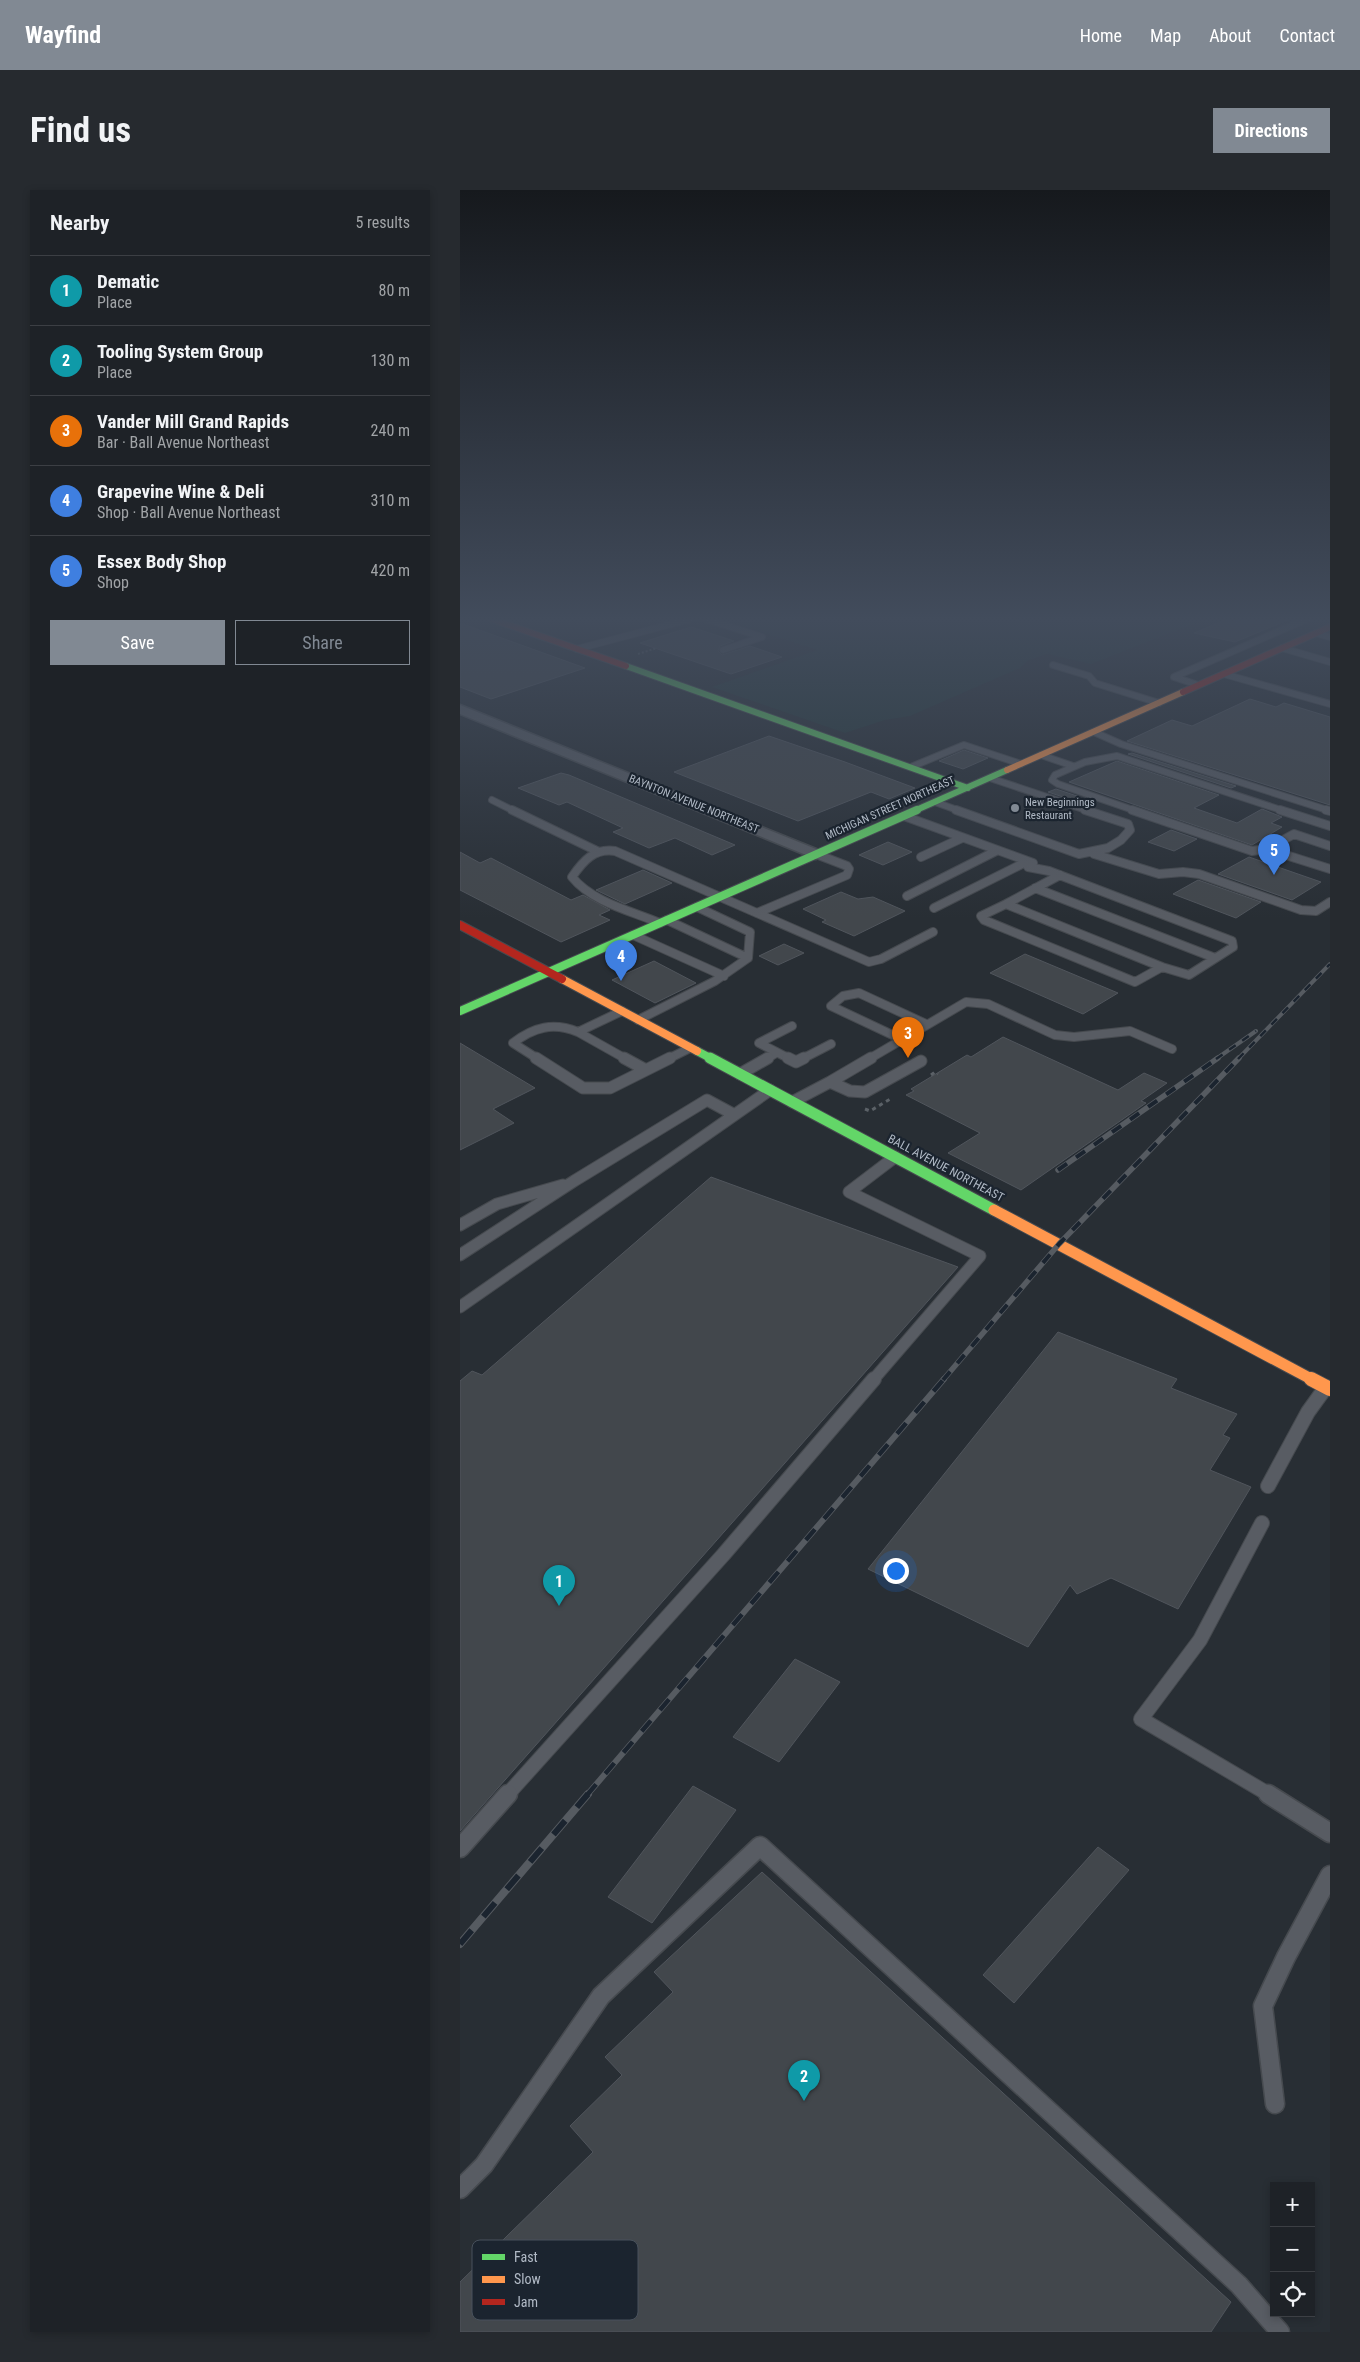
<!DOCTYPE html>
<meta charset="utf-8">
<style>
:root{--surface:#1e2227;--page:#262a2f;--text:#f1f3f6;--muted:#a1a4a7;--line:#3c3f44;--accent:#818993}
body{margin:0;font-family:"Roboto Condensed",sans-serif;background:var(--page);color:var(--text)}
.controls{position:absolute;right:15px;bottom:15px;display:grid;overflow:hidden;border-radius:0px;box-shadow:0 2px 8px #0003}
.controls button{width:45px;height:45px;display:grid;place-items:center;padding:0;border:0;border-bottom:1px solid var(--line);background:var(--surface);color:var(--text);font:25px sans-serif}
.you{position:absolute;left:435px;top:1380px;width:18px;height:18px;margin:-12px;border:4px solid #fff;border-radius:50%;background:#1a73e8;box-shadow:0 0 0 8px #1a73e833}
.badge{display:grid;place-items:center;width:32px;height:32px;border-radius:50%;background:var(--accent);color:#fff;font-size:16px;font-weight:700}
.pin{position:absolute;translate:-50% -41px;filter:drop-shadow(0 1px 2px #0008)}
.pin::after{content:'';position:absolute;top:26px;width:18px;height:15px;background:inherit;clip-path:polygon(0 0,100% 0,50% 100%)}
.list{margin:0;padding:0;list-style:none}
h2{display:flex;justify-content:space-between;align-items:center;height:65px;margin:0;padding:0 20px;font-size:21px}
h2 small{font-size:16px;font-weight:400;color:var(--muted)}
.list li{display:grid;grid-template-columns:32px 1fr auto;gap:15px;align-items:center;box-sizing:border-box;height:70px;padding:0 20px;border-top:1px solid var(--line)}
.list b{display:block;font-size:19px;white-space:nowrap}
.list p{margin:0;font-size:16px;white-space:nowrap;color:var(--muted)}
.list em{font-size:16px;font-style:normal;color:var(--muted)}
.actions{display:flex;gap:10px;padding:15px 20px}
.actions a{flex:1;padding:11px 0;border:1px solid var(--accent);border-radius:0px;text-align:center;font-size:18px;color:var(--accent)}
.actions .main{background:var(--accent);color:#fff}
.icon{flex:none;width:28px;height:28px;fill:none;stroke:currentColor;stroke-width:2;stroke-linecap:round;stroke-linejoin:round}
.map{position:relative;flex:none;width:870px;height:2142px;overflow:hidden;border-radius:0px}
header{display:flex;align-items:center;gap:30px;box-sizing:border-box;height:70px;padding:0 25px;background:var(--accent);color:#fff}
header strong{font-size:24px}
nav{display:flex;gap:28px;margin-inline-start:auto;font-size:18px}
.intro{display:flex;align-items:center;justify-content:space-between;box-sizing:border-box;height:120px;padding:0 30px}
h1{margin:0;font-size:35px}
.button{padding:12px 22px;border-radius:0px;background:var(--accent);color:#fff;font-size:18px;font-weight:700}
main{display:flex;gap:30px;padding:0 30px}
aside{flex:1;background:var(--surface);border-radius:0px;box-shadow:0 2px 8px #0003}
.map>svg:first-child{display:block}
.green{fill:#25383a}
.building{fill:#42474c;stroke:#50555c}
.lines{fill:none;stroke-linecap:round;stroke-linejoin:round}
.lane-far4-casing{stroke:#464a4f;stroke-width:8}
.lane-far3-casing{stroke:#464a4f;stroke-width:10}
.lane-far2-casing{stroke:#464a4f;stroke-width:13}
.lane-far1-casing{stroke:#464a4f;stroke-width:16}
.lane-casing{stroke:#464a4f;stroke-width:21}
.street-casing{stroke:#464a4f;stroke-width:3}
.fast-far2-casing{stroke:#464a4f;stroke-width:8}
.fast-far1-casing{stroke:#464a4f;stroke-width:10}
.fast-casing{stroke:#464a4f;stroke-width:13}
.slow-far3-casing{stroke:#464a4f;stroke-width:8}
.slow-far2-casing{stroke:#464a4f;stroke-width:10}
.slow-far1-casing{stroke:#464a4f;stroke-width:13}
.slow-casing{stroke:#464a4f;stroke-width:16}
.jam-far1-casing{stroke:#464a4f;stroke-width:8}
.jam-casing{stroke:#464a4f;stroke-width:10}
.path-far1{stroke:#5b6167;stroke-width:2;stroke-dasharray:2 2;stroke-linecap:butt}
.path{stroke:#5b6167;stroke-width:3;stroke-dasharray:4 4;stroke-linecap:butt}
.lane-far4{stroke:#585c63;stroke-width:6}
.lane-far3{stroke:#585c63;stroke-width:8}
.lane-far2{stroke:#585c63;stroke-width:11}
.lane-far1{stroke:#585c63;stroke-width:14}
.lane{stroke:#585c63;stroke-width:18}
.street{fill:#585c63;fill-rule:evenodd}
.fast-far2{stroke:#63d668;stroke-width:6}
.fast-far1{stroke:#63d668;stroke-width:8}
.fast{stroke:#63d668;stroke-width:11}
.slow-far3{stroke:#ff974d;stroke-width:6}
.slow-far2{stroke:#ff974d;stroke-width:8}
.slow-far1{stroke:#ff974d;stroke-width:11}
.slow{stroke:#ff974d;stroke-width:14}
.jam-far1{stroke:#b3261e;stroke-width:6}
.jam{stroke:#b3261e;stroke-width:8}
.rail-far3-casing{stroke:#565b61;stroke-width:4}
.rail-far2-casing{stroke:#565b61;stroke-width:5.5}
.rail-far1-casing{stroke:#565b61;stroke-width:6}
.rail-casing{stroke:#565b61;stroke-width:8}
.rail-far3{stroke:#1b242f;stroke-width:2.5;stroke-dasharray:8;stroke-linecap:butt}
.rail-far2{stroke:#1b242f;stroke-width:4;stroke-dasharray:11;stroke-linecap:butt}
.rail-far1{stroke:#1b242f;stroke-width:4.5;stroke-dasharray:14;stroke-linecap:butt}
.rail{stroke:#1b242f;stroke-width:6;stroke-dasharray:18;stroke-linecap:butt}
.poi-dot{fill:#818993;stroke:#1b242f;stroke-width:2}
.labels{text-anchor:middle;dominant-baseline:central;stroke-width:4.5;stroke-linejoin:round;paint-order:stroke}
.far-poi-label{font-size:11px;fill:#b1bac6;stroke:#1b242f;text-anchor:start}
.far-street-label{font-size:11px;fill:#b1bac6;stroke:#1b242f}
.street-label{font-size:12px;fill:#b1bac6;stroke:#1b242f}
.key{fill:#1b242f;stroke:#48515c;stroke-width:1}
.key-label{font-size:14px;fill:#b1bac6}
</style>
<header>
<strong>Wayfind</strong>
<nav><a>Home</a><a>Map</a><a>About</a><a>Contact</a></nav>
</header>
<div class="intro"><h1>Find us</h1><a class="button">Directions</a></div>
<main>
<aside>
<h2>Nearby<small>5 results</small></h2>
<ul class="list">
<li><span class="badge" style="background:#0f9aa8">1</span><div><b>Dematic</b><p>Place</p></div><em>80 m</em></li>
<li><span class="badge" style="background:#0f9aa8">2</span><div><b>Tooling System Group</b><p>Place</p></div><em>130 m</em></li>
<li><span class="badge" style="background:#e8710a">3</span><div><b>Vander Mill Grand Rapids</b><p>Bar · Ball Avenue Northeast</p></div><em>240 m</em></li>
<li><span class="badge" style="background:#3f7fe0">4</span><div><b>Grapevine Wine &amp; Deli</b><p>Shop · Ball Avenue Northeast</p></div><em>310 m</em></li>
<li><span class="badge" style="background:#3f7fe0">5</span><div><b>Essex Body Shop</b><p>Shop</p></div><em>420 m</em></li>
</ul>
<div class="actions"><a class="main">Save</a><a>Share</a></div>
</aside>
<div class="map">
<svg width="870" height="2142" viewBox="0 0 870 2142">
<rect width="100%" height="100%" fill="#282e34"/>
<path class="green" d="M 259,428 L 748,428 L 631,474 L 587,464 L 567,471 L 560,478 L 450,526 L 425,530 L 385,543 L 252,497 L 357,460 Z"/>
<path class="building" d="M 770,428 L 830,428 L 830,429 L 775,452 L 734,443 Z
M 0,433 L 125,478 L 31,509 L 0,497 Z
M 231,437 L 274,451 L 260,456 L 258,461 L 262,465 L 290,456 L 322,467 L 271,484 L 180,453 Z
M 790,509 L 816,517 L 824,513 L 870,527 L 870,615 L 667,551 L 712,530 L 732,536 Z
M 309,546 L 385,572 L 455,598 L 429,609 L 411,602 L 338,631 L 214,582 Z
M 504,560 L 528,568 L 503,579 L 479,571 Z
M 672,563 L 776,596 L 771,598 L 668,564 Z
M 657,571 L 759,605 L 734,618 L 777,633 L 802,619 L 822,627 L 811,633 L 822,637 L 792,655 L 609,592 Z
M 101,583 L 109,585 L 275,655 L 252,665 L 215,648 L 189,658 L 153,642 L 163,638 L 107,612 L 99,615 L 58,598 Z
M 596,599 L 620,607 L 612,610 L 588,602 Z
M 711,640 L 737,649 L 714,661 L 688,652 Z
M 428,652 L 452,662 L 423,675 L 399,665 Z
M 0,662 L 20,673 L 31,668 L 111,710 L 123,705 L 150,720 L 139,725 L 150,730 L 101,752 L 0,700 Z
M 789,667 L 861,692 L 832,710 L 758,684 Z
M 183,680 L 212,693 L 165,714 L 136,700 Z
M 738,690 L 801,712 L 776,728 L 713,704 Z
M 381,702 L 398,709 L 413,707 L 445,721 L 394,746 L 362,732 L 366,730 L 343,719 Z
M 324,754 L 344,763 L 318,775 L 299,766 Z
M 565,764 L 658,803 L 623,824 L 530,783 Z
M 194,771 L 236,793 L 195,813 L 152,790 Z
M 543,847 L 658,900 L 684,883 L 707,893 L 681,911 L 686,913 L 561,1000 L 488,963 L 520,943 L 446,905 L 454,901 L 451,899 L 507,865 L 511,867 Z
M 0,853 L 75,898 L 33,919 L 54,933 L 0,960 Z
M 251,987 L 498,1077 L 0,1641 L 0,1191 L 12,1181 L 22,1185 Z
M 598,1142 L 717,1189 L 711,1198 L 777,1224 L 763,1245 L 770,1248 L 750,1280 L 791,1297 L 718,1419 L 651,1388 L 617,1404 L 610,1395 L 568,1457 L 408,1379 Z
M 335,1469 L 380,1492 L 319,1572 L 273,1547 Z
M 233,1596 L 276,1620 L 192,1733 L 148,1707 Z
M 638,1657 L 669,1680 L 554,1813 L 523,1785 Z
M 302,1682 L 771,2112 L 751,2142 L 0,2142 L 0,2092 L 133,1962 L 110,1936 L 162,1885 L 145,1867 L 213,1802 L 194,1782 Z"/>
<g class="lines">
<defs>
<path id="lane-far4" d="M 243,428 L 302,447 L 263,460
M 856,443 L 870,447
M 822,458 L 870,472
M 117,459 L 234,428
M 593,475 L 629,486 L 635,493 L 699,513
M 764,484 L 870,514
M 738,495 L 714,487 L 849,428
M 634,542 L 661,554 L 870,621
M 581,565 L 613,576
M 451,577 L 504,555 L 561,574
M 530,588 L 629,621
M 32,610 L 54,621
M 475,612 L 500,621
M 676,621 L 598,594 L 592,590 L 595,585 L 625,572 L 657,566 L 824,621"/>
<path id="lane-far3" d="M 52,620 L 137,661
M 496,620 L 619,664 L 648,658 L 661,650 L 670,640 L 668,634 L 625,620
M 672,620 L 792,661 L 807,659 L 870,679
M 820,620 L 870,636
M 866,620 L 870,621
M 444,626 L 573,673
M 807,659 L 834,644 L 870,656
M 634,664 L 699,684 L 723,682 L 739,684 L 841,720 L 856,721 L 870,712
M 461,667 L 502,648
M 566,672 L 568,677 L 589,681 L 772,751 L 773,757 L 729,785 L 702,777
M 575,698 L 755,768
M 447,706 L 536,661
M 546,714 L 702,777 L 675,792 L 524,730 L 521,726 Z
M 546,714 L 600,685
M 474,718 L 566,672
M 297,723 L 387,685 L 389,679 L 387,676 L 356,664
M 207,730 L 288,768
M 200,733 C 171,721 132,712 112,687 C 123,671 134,658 155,661 L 409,772 L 421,769 L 473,742
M 173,745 L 264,786
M 178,830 L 255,791 L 288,768 L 290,742 L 237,717
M 118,842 L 166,869
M 441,849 L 371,816 L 383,806 L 399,803 L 466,834
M 78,869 L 53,853 C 74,837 93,832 118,842 L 162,821
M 208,869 L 230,858
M 306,869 L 316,863
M 330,869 L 299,853 L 332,836
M 342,869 L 371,854
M 409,869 L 506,812 L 528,814 L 595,845 L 614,847 L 670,841 L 712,859"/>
<path id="lane-far2" d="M 76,868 L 123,898 L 150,898 L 210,868
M 164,868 L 186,880
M 328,868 L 336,872 L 344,868
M 411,868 L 370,892 L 390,901 L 405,902 L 461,871
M 280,884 L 308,868
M 332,912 L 370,892
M 0,1035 L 37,1014 L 103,995
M 0,1065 L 114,991 L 247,910 L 273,924
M 0,1117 L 310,900
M 413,1190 L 520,1066 L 389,1002 L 435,967"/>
<path id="lane-far1" d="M 808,1296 L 848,1222 L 866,1197
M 802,1333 L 740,1450 L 681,1529 L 810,1605
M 47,1605 L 264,1364 L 414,1189"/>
<path id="lane" d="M 808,1604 L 870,1643
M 0,1658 L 48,1604
M 815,1914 L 803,1816 L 826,1767 L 870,1685
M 0,1999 L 24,1975 L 141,1806 L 300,1656 L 779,2095 L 820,2142"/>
<path id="street" d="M 0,515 L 361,661 L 364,664 L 356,669 L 351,667 L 0,524 Z"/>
<path id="fast-far2" d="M 166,476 L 508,598
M 454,621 L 547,580"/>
<path id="fast-far1" d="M 0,821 L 457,620
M 237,861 L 252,869"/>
<path id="fast" d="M 250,868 L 534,1020"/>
<path id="slow-far3" d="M 547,580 L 723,502"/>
<path id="slow-far2" d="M 102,789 L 237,861"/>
<path id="slow-far1" d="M 534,1020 L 853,1190"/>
<path id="slow" d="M 851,1189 L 870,1199"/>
<path id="jam-far1" d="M 29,428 L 166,476
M 723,502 L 870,437"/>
<path id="jam" d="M 0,735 L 102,789"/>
</defs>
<use href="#lane-far4" class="lane-far4-casing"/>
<use href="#lane-far3" class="lane-far3-casing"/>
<use href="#lane-far2" class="lane-far2-casing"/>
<use href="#lane-far1" class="lane-far1-casing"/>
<use href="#lane" class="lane-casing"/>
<use href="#street" class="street-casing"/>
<use href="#fast-far2" class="fast-far2-casing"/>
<use href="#fast-far1" class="fast-far1-casing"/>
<use href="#fast" class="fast-casing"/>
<use href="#slow-far3" class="slow-far3-casing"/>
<use href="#slow-far2" class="slow-far2-casing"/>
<use href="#slow-far1" class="slow-far1-casing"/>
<use href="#slow" class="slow-casing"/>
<use href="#jam-far1" class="jam-far1-casing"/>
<use href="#jam" class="jam-casing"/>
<path class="path-far1" d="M 178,464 L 197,458"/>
<path class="path" d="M 471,885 L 475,882 L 478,884
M 405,919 L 410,921 L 432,908"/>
<use href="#lane-far4" class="lane-far4"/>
<use href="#lane-far3" class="lane-far3"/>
<use href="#lane-far2" class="lane-far2"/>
<use href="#lane-far1" class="lane-far1"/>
<use href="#lane" class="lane"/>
<use href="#street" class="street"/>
<use href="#fast-far2" class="fast-far2"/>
<use href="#fast-far1" class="fast-far1"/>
<use href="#fast" class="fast"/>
<use href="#slow-far3" class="slow-far3"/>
<use href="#slow-far2" class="slow-far2"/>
<use href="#slow-far1" class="slow-far1"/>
<use href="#slow" class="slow"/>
<use href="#jam-far1" class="jam-far1"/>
<use href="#jam" class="jam"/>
<defs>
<path id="rail-far3" d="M 756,869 L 796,841
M 778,869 L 870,774"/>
<path id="rail-far2" d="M 598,980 L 758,868
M 483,1190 L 599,1054 L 779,868"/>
<path id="rail-far1" d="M 127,1605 L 484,1189"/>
<path id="rail" d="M 0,1754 L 128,1604"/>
</defs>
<use href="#rail-far3" class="rail-far3-casing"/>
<use href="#rail-far2" class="rail-far2-casing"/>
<use href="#rail-far1" class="rail-far1-casing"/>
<use href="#rail" class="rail-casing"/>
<use href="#rail-far3" class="rail-far3"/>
<use href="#rail-far2" class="rail-far2"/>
<use href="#rail-far1" class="rail-far1"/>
<use href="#rail" class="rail"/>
</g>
<linearGradient id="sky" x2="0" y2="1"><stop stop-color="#16191d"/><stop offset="0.59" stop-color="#424c5c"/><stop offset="1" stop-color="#424c5c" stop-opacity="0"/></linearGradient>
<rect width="870" height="728" fill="url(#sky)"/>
<circle class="poi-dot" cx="555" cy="618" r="5"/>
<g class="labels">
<g class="far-poi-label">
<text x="565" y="612">New Beginnings<tspan x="565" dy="13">Restaurant</tspan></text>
</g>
<g class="far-street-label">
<text transform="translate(234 614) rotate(22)">BAYNTON AVENUE NORTHEAST</text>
<text transform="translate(430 618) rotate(-24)">MICHIGAN STREET NORTHEAST</text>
</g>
<g class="street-label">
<text transform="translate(486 978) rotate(28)">BALL AVENUE NORTHEAST</text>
</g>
</g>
<rect x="12" y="2050" width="166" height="80" rx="8" class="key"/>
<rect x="22" y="2064" width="23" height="6" fill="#63d668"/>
<rect x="22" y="2086" width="23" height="7" fill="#ff974d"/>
<rect x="22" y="2109" width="23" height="6" fill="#b3261e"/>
<g class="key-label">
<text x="54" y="2072">Fast</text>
<text x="54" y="2094">Slow</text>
<text x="54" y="2117">Jam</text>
</g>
</svg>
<div class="controls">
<button>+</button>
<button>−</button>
<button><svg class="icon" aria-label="locate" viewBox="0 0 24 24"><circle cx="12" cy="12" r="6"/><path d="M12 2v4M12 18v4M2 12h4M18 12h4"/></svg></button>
</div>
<div class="you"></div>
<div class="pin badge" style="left:99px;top:1416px;background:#0f9aa8">1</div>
<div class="pin badge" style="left:344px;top:1911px;background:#0f9aa8">2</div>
<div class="pin badge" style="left:448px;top:868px;background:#e8710a">3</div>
<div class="pin badge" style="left:161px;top:791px;background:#3f7fe0">4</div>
<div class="pin badge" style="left:814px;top:685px;background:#3f7fe0">5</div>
</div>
</main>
